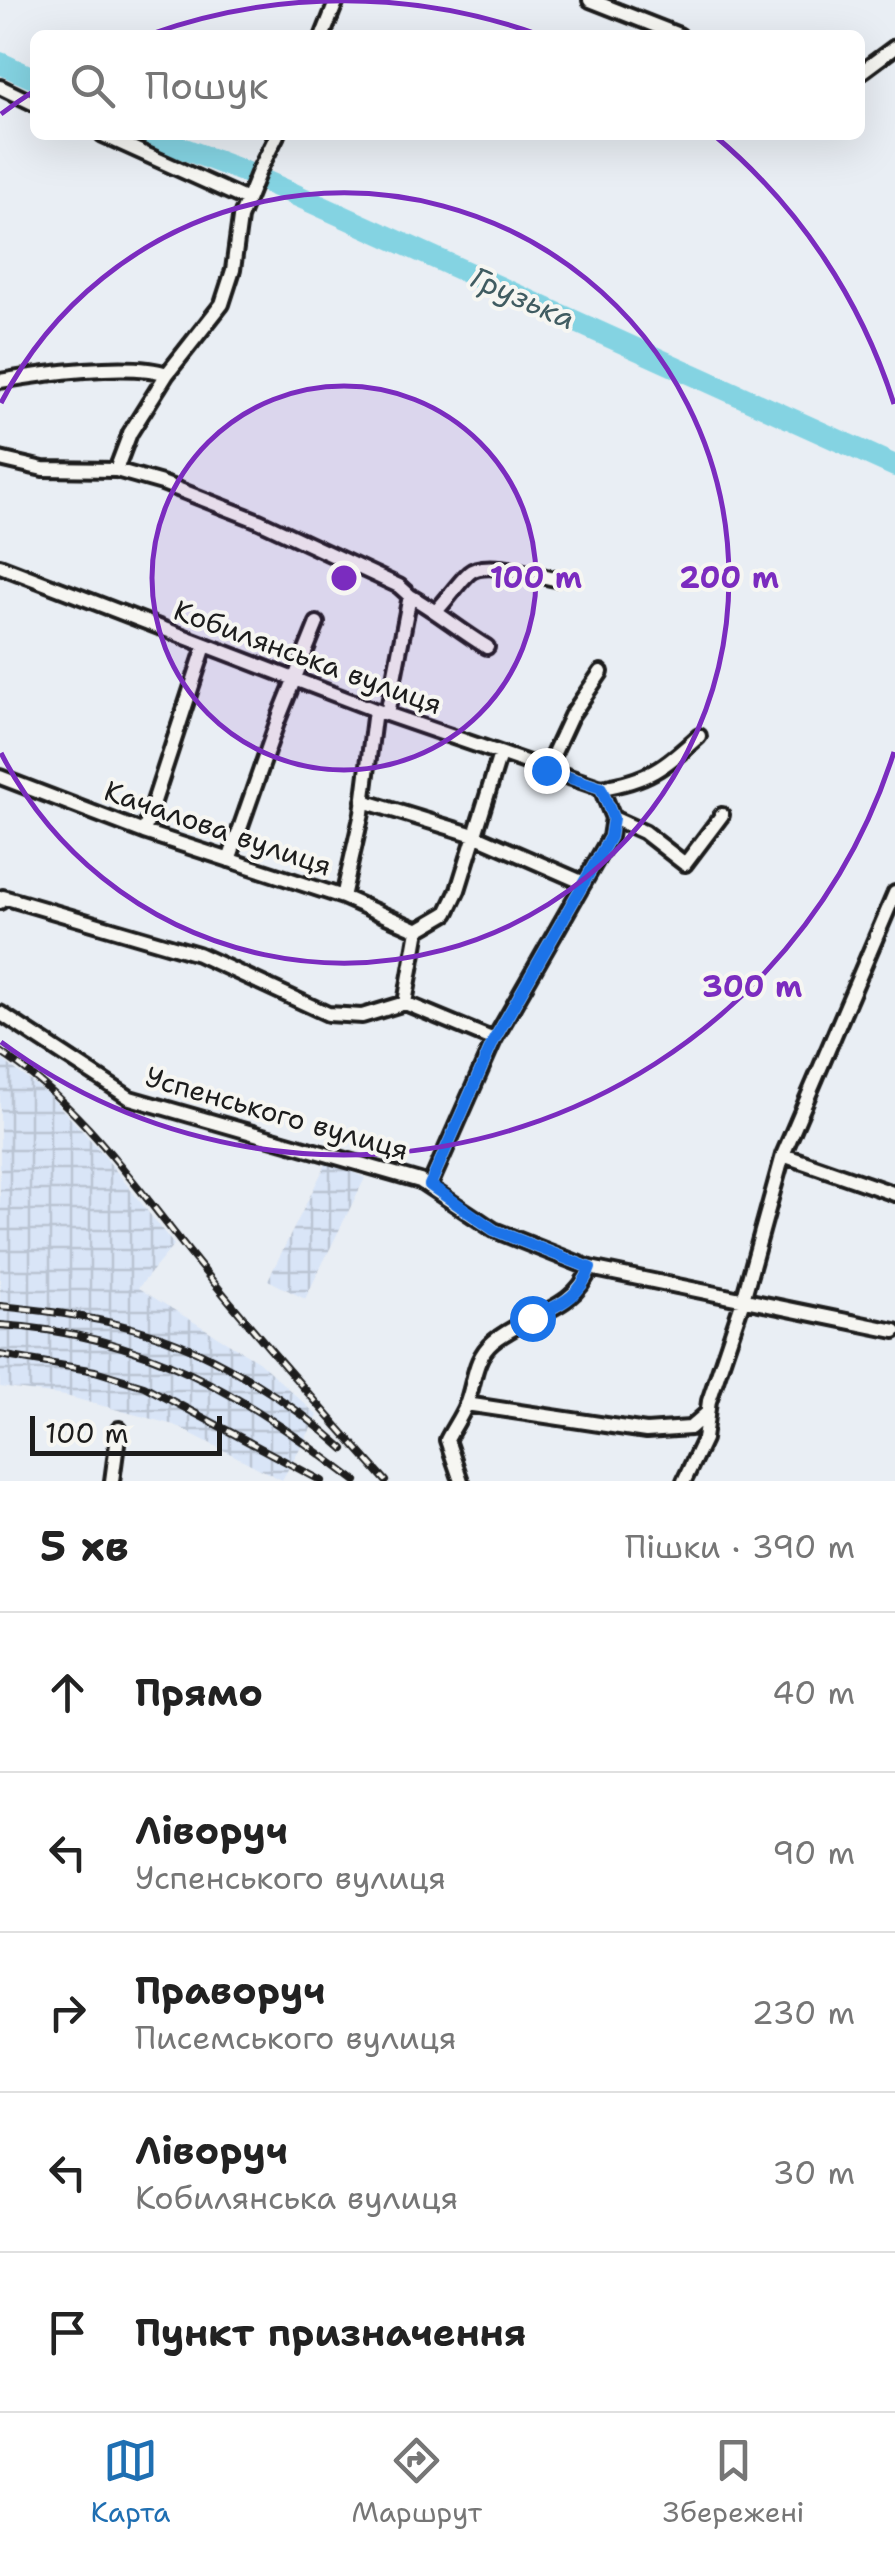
<!DOCTYPE html>
<html lang="uk">
<meta charset="utf-8">
<style>
:root{--surface:#fff;--page:#f6f6f6;--text:#222;--muted:#767676;--line:#e0e0e0;--accent:#1f6fb2}
body{margin:0;font-family:"Shantell Sans",sans-serif;background:var(--page);color:var(--text)}
.scale{position:absolute;left:30px;bottom:25px;width:192px;box-sizing:border-box;padding-left:10px;border:5px solid #1c1c1c;border-top:0;font-size:28px;line-height:35px;white-space:nowrap;color:#1c1c1c;-webkit-text-stroke:8px #f6f6f2;paint-order:stroke}
.stop{position:absolute;width:30px;height:30px;margin:-22px;border:8px solid #1a73e8;border-radius:50%;background:#fff}
.stop.end{background:#1a73e8;border-color:#fff;box-shadow:0 2px 10px #0008}
.list{margin:0;padding:0;list-style:none}
h2{display:flex;justify-content:space-between;align-items:center;height:130px;margin:0;padding:0 40px;font-size:42px}
h2 small{font-size:32px;font-weight:400;color:var(--muted)}
.list li{display:grid;grid-template-columns:65px 1fr auto;gap:30px;align-items:center;box-sizing:border-box;height:160px;padding:0 40px;border-top:2px solid var(--line)}
.list b{display:block;font-size:38px;white-space:nowrap}
.list p{margin:0;font-size:32px;white-space:nowrap;color:var(--muted)}
.list em{font-size:32px;font-style:normal;color:var(--muted)}
.icon{flex:none;width:55px;height:55px;fill:none;stroke:currentColor;stroke-width:2;stroke-linecap:round;stroke-linejoin:round}
.map{position:relative;flex:none;width:895px;height:1481px;overflow:hidden}
.search{position:absolute;background:var(--surface);box-shadow:0 10px 40px #0002;left:30px;right:30px;top:30px;height:110px;display:flex;align-items:center;gap:25px;box-sizing:border-box;padding:0 35px;border-radius:15px;color:var(--muted);font-size:38px}
.sheet{height:930px;background:var(--surface)}
nav{display:flex;justify-content:space-around;align-items:center;box-sizing:border-box;height:140px;border-top:2px solid var(--line);background:var(--surface);font-size:28px;color:var(--muted)}
nav a{display:grid;justify-items:center;gap:5px}
nav .on{color:var(--accent)}
.map>svg:first-child{display:block}
.industrial{fill:url(#industrial-grid)}
.lines{fill:none;stroke-linecap:round;stroke-linejoin:round}
.river{stroke:#84d3e2;stroke-width:22}
.minor-casing{stroke:#1c1c1c;stroke-width:20}
.minor{stroke:#f6f6f2;stroke-width:12}
.rail-casing{stroke:#1c1c1c;stroke-width:8}
.rail{stroke:#f6f6f2;stroke-width:4;stroke-dasharray:11;stroke-linecap:butt}
.route{stroke:#1a73e8;stroke-width:12}
.ring{fill:none;stroke:#7b2cbf;stroke-width:5}
.labels{text-anchor:middle;dominant-baseline:central;stroke-width:8;stroke-linejoin:round;paint-order:stroke}
.street-label{font-size:28px;fill:#1c1c1c;stroke:#f6f6f2}
.water-label{font-size:30px;font-style:italic;fill:#405c61;stroke:#f6f6f2}
.centre{fill:#7b2cbf;stroke:#f6f6f2;stroke-width:5}
.ring-label{font-size:30px;text-anchor:middle;font-weight:bold;fill:#7b2cbf;stroke:#f6f6f2;stroke-width:8;stroke-linejoin:round;paint-order:stroke}
</style>
<div class="map">
<svg width="895" height="1481" viewBox="0 0 895 1481">
<defs>
<pattern id="industrial-grid" width="8" height="8" patternUnits="userSpaceOnUse" patternTransform="scale(2.5)"><rect width="8" height="8" fill="#d9e5f7"/><path d="M0 4h8M4 0v8" fill="none" stroke="#bac4d3"/></pattern>
</defs>
<rect width="100%" height="100%" fill="#e9eef4"/>
<filter id="ink" filterUnits="userSpaceOnUse"><feTurbulence type="fractalNoise" baseFrequency=".01" numOctaves="2"/><feDisplacementMap in="SourceGraphic" scale="20" xChannelSelector="R" yChannelSelector="G"/><feConvolveMatrix kernelMatrix="1 2 1 2 8 2 1 2 1" color-interpolation-filters="sRGB"/></filter>
<g filter="url(#ink)">
<path class="industrial" d="M 0,1058 L 49,1095 L 98,1148 L 174,1245 L 138,1288 L 258,1361 L 318,1416 L 282,1480 L 174,1425 L 66,1396 L 0,1387 Z
M 328,1160 L 365,1178 L 305,1299 L 268,1280 Z"/>
<g class="lines">
<path class="river" d="M 0,63 L 35,79
M 148,135 L 245,172 L 895,466"/>
<defs>
<path id="minor" d="M 590,0 L 679,35
M 323,35 L 337,0
M 860,73 L 895,47
M 0,87 L 35,104
M 103,135 L 247,200
M 0,381 C 40,374 130,361 167,374
M 0,459 L 43,469 L 116,470 L 162,483 L 259,521 L 399,586 L 410,596 L 387,714
M 116,470 L 130,433 L 167,374 L 222,304 L 233,270 L 240,218 L 259,171 L 277,135
M 0,566 L 375,710 L 601,788 C 650,780 663,768 699,736
M 410,596 C 437,611 460,631 487,647
M 437,610 C 448,599 457,584 469,573 C 484,559 536,575 555,579
M 546,770 L 571,716 L 601,672
M 0,777 L 144,832 L 343,897 L 418,930
M 363,801 L 474,835 L 584,883
M 613,818 L 644,832 L 685,864 L 722,815
M 144,832 L 205,646
M 229,860 L 278,720 L 317,623
M 343,897 L 362,813 L 375,710
M 0,902 L 3,897 L 198,954 L 328,1014 L 362,1016 L 405,1003 L 494,1040
M 405,1003 L 418,930 L 447,913 L 458,890 L 500,754
M 0,1013 L 130,1098 L 420,1181 L 494,1230 L 590,1268 L 895,1331
M 783,1155 L 895,1194
M 430,1185 L 494,1040 L 610,837 L 613,818 L 601,788
M 466,1404 L 646,1431 L 690,1428 L 707,1413
M 112,1481 L 119,1429
M 461,1481 L 447,1440 C 453,1428 461,1417 466,1405 C 475,1383 473,1359 493,1342 C 526,1314 575,1311 590,1268
M 684,1481 L 704,1439 L 709,1401 L 743,1300 L 783,1155 L 895,893"/>
</defs>
<use href="#minor" class="minor-casing"/>
<use href="#minor" class="minor"/>
<defs>
<path id="rail" d="M 0,1052 C 81,1104 137,1188 197,1262 C 258,1337 322,1409 386,1481
M 0,1306 C 51,1311 103,1318 152,1334 C 216,1354 295,1404 344,1449
M 0,1325 C 147,1334 243,1395 356,1481
M 0,1355 L 95,1371 L 144,1386 L 322,1481"/>
</defs>
<use href="#rail" class="rail-casing"/>
<use href="#rail" class="rail"/>
</g>
</g>
<g class="lines" filter="url(#ink)">
<path class="route" d="M 532,1318 C 560,1304 579,1299 590,1268 L 494,1230 L 430,1185 L 494,1040 L 610,837 L 613,818 L 601,788 L 546,770"/>
</g>
<circle cx="344" cy="578" r="192" fill="#7b2cbf" fill-opacity=".12"/>
<g class="ring">
<circle cx="344" cy="578" r="192"/>
<path d="M1 403A385 385 0 1 1 1 753"/>
<path d="M894 752A577 577 0 0 1 1 1042M1 114A577 577 0 0 1 34 91M151 34A577 577 0 0 1 537 34M715 136A577 577 0 0 1 894 404"/>
</g>
<g class="labels">
<g class="street-label">
<text transform="translate(308 657) rotate(20)">Кобилянська вулиця</text>
<text transform="translate(218 828) rotate(19)">Качалова вулиця</text>
<text transform="translate(277 1113) rotate(16)">Успенського вулиця</text>
</g>
<g class="water-label">
<text transform="translate(523 298) rotate(24)">Грузька</text>
</g>
</g>
<circle cx="344" cy="578" r="15" class="centre"/>
<g class="ring-label">
<text x="536" y="588">100 m</text>
<text x="729" y="588">200 m</text>
<text x="752" y="997">300 m</text>
</g>
</svg>
<div class="scale">100 m</div>
<div class="stop" style="left:532px;top:1318px"></div>
<div class="stop end" style="left:546px;top:770px"></div>
<div class="search"><svg class="icon" aria-label="search" viewBox="0 0 24 24"><circle cx="10" cy="10" r="6"/><path d="M15 15l6 6"/></svg>Пошук</div>
</div>
<section class="sheet">
<h2>5 хв<small>Пішки · 390 m</small></h2>
<ul class="list">
<li><svg class="icon" aria-label="ahead" viewBox="0 0 24 24"><path d="M12 20V5M6 11l6-6 6 6"/></svg><div><b>Прямо</b></div><em>40 m</em></li>
<li><svg class="icon" aria-label="left" viewBox="0 0 24 24"><path d="M17 20v-9H6M10 6l-5 5 5 5"/></svg><div><b>Ліворуч</b><p>Успенського вулиця</p></div><em>90 m</em></li>
<li><svg class="icon" aria-label="right" viewBox="0 0 24 24"><path d="M7 20v-9h11M14 6l5 5-5 5"/></svg><div><b>Праворуч</b><p>Писемського вулиця</p></div><em>230 m</em></li>
<li><svg class="icon" aria-label="left" viewBox="0 0 24 24"><path d="M17 20v-9H6M10 6l-5 5 5 5"/></svg><div><b>Ліворуч</b><p>Кобилянська вулиця</p></div><em>30 m</em></li>
<li><svg class="icon" aria-label="arrive" viewBox="0 0 24 24"><path d="M6 21V4h12l-3 4 3 4H6"/></svg><div><b>Пункт призначення</b></div></li>
</ul>
</section>
<nav>
<a class="on"><svg class="icon" aria-label="map" viewBox="0 0 24 24"><path d="M3 6l6-2 6 2 6-2v14l-6 2-6-2-6 2zM9 4v14M15 6v14"/></svg>Карта</a>
<a><svg class="icon" aria-label="directions" viewBox="0 0 24 24"><path d="M12 3l9 9-9 9-9-9zM9 14v-3h6M13 9l2 2-2 2"/></svg>Маршрут</a>
<a><svg class="icon" aria-label="saved" viewBox="0 0 24 24"><path d="M7 4h10v16l-5-4-5 4z"/></svg>Збережені</a>
</nav>
